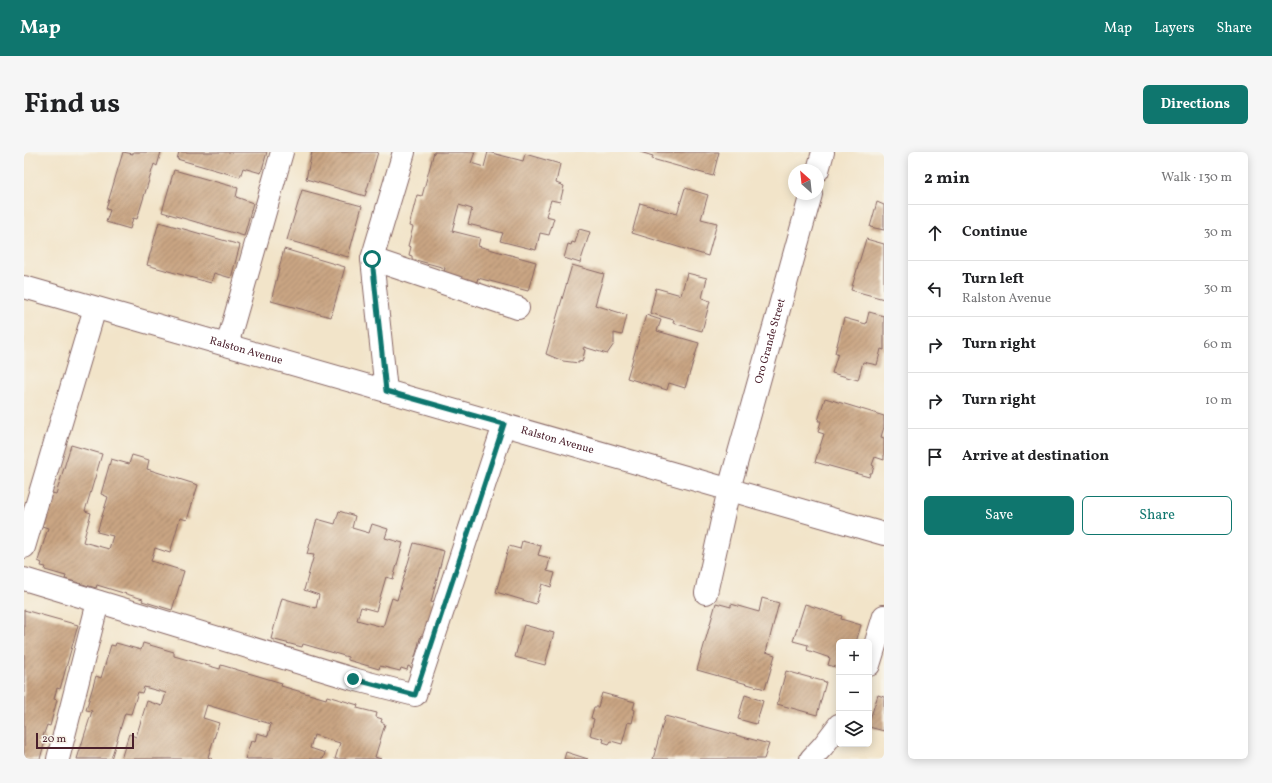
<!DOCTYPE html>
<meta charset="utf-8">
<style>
:root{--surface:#fff;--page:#f6f6f6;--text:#202124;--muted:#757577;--line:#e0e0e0;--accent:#0f766e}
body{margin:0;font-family:Vollkorn,serif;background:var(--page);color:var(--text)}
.controls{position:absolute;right:12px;bottom:12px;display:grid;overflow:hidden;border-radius:6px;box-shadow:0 2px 10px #0003}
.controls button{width:36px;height:36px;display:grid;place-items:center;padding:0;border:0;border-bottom:1px solid var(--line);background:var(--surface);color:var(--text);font:20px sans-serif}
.compass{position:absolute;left:764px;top:12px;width:36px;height:36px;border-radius:50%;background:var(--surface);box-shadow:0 2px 10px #0003;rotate:333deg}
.scale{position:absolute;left:12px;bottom:10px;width:98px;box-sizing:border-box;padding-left:4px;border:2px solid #4a1f2b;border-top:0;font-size:11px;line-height:14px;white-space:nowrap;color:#4a1f2b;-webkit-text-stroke:3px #f7f3e8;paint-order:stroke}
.stop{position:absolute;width:12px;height:12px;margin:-9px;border:3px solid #0f766e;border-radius:50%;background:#fff}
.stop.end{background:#0f766e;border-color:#fff;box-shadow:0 1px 4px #0008}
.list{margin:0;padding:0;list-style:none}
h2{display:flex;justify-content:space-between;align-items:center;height:52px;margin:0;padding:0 16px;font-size:17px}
h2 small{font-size:13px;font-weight:400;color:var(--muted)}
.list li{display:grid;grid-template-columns:26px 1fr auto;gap:12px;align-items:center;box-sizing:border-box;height:56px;padding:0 16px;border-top:1px solid var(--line)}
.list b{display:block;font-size:15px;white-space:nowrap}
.list p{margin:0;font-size:13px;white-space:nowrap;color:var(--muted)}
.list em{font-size:13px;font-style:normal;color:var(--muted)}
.actions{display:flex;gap:8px;padding:12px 16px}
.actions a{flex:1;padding:9px 0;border:1px solid var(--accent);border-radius:6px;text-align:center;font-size:14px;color:var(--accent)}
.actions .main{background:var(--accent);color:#fff}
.icon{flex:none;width:22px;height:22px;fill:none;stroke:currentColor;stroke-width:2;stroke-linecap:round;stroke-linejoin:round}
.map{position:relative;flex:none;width:860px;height:607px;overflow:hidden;border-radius:6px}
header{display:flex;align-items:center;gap:24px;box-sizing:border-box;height:56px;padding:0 20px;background:var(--accent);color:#fff}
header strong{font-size:19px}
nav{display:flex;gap:22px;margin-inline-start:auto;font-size:14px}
.intro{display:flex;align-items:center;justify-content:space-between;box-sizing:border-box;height:96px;padding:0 24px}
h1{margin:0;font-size:28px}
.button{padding:10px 18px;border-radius:6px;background:var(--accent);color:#fff;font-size:14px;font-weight:700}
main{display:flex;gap:24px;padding:0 24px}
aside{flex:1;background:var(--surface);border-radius:6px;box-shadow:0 2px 10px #0003}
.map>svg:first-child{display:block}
.building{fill:url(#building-hatch)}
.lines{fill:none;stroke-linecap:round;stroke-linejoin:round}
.minor-casing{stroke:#856462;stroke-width:24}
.minor{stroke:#fff;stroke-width:22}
.route{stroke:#0f766e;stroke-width:5}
.labels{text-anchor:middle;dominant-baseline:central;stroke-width:3;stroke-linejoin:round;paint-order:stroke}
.street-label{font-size:11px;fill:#4a1f2b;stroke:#f7f3e8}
</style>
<header>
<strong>Map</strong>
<nav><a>Map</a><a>Layers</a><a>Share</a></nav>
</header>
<div class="intro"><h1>Find us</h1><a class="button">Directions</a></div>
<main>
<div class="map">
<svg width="860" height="607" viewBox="0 0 860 607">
<defs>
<pattern id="building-hatch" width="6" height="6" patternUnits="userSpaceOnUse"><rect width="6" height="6" fill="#c9a583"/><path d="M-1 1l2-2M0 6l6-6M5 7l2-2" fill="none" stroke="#a5866b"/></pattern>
</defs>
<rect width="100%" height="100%" fill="#f7f3e8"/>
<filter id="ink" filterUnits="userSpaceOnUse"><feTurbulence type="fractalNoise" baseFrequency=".025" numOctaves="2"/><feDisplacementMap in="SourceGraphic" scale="8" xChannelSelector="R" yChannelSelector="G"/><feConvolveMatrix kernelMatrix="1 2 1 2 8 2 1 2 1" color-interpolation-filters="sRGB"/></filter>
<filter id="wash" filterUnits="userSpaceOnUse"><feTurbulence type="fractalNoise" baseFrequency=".012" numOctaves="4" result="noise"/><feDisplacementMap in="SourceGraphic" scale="16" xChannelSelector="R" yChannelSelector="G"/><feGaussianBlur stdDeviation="0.9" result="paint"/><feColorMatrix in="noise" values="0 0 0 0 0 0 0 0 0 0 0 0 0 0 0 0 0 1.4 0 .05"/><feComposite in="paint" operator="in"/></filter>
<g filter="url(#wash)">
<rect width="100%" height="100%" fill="#f2e4c9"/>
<g id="blocks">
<path class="building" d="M 99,0 L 109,2 L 109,0 L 137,0 L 133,14 L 130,12 L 113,67 L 109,66 L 106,77 L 82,70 L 86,58 L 82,57 Z
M 155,0 L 243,0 L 237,21 L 219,16 L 216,25 L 153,7 Z
M 288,0 L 354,0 L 341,44 L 282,27 Z
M 410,0 L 451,0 L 447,11 L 460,15 L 464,0 L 499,9 L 501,2 L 536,12 L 532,31 L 540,34 L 536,50 L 527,48 L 522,64 L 530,66 L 525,83 L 516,81 L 512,98 L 476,89 L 479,81 L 444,72 L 448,57 L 435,53 L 428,79 L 456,86 L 454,94 L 512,110 L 504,139 L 454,126 L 452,132 L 419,123 L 421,116 L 388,107 L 388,104 L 385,103 L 387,95 L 384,94 L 389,75 L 385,74 L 393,43 L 398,44 Z
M 616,0 L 695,0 L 689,24 L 628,7 L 629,4 Z
M 150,18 L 214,36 L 212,45 L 229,51 L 220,84 L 138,60 Z
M 661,36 L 684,43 L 677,67 L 693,71 L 684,104 L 608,81 L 616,51 L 653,62 Z
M 278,38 L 338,54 L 324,105 L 263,88 Z
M 853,50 L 860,53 L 860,78 L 846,75 Z
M 135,70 L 216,93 L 207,126 L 190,121 L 187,131 L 123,113 Z
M 555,77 L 566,80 L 556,111 L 540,106 L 544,92 L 547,93 L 548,90 L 551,91 Z
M 842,87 L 860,92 L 860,147 L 827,138 Z
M 260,97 L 321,115 L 307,165 L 247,149 Z
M 548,113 L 580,122 L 571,153 L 603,163 L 598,183 L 590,181 L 590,192 L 583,202 L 560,195 L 559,197 L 561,198 L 558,210 L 555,209 L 555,211 L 539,209 L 522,202 Z
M 663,121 L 683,126 L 678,146 L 686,149 L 678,179 L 649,171 L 650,168 L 626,161 L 632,136 L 657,143 Z
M 845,160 L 860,164 L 860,198 L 857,197 L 853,213 L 839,210 L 834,228 L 808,221 L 814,201 L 811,201 L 820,166 L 842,172 Z
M 622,163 L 637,168 L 633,179 L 675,191 L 661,236 L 645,231 L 643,238 L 603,226 Z
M 801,246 L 860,264 L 860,275 L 857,285 L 860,286 L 860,308 L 851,305 L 848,313 L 850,314 L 848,321 L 846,321 L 845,325 L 791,310 L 800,282 L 794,280 L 797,269 L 794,269 Z
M 47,293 L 78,302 L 61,359 L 67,361 L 59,390 L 85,397 L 89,384 L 73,380 L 84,345 L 77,342 L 87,307 L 105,312 L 108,303 L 125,308 L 123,317 L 174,333 L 163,368 L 156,366 L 146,401 L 131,396 L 127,409 L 160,419 L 148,458 L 118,449 L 119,447 L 73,433 L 72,436 L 41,427 L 42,424 L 21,418 L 22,415 L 17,414 L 18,411 L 14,409 L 24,376 L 18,374 L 28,341 L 32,342 Z
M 315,359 L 331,364 L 328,376 L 345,381 L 348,372 L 364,377 L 361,386 L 379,391 L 369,427 L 362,425 L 352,459 L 337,455 L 333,468 L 359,475 L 368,446 L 373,448 L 390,391 L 420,399 L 407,450 L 412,452 L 402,485 L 397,483 L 388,516 L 384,514 L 383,518 L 377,516 L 376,519 L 356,514 L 355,517 L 324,508 L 324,505 L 279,492 L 278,495 L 247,487 L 258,446 L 292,456 L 295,443 L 280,438 L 290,403 L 283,402 L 293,367 L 311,372 Z
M 498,389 L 517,394 L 514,403 L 526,406 L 523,419 L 531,421 L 527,435 L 518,432 L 512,452 L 472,440 L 485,394 L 496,397 Z
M 738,446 L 755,451 L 742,500 L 751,503 L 741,537 L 673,518 L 692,451 L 707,455 L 707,452 L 735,460 Z
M 781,452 L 818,464 L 817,467 L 837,473 L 832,490 L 815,490 L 815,516 L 804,513 L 806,506 L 783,498 L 784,493 L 769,489 Z
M 0,458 L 54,473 L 36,537 L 33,536 L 30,547 L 33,548 L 26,574 L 23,573 L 19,584 L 22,585 L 16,607 L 0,607 Z
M 500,473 L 530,481 L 521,513 L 491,505 Z
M 92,491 L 117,498 L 119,491 L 150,500 L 150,504 L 196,517 L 197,513 L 258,531 L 257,534 L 302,547 L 303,544 L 334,553 L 333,556 L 353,561 L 352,565 L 358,567 L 357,570 L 361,572 L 351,605 L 357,607 L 311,607 L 316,591 L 290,583 L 286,596 L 301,601 L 299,607 L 221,607 L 227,589 L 231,590 L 233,581 L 244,584 L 247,572 L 183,553 L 179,566 L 195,571 L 184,605 L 188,607 L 97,607 L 105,582 L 112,585 L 123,549 L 138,554 L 142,541 L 120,535 L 118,541 L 114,540 L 107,562 L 101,561 L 87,607 L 53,607 L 68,559 L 62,558 L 72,524 L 77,526 L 87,493 L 91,494 Z
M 762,519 L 802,530 L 793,563 L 753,552 Z
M 578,541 L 611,550 L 609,557 L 611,558 L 608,571 L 604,570 L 598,592 L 587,589 L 585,592 L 579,590 L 580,587 L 566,583 L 570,567 L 567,566 L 570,555 L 574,555 Z
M 721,543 L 739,549 L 732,572 L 714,567 Z
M 854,543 L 860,545 L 860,579 L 845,575 L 845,570 Z
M 641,564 L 745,592 L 740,607 L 629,607 Z
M 542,600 L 564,607 L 540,607 Z"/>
</g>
</g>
<g filter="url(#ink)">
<use href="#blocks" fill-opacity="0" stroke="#856462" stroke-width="1"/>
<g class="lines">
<defs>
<g id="minor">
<path d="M 794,18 L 799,0"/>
<path d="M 348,107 L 494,156"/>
<path id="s1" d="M 0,135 L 860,382"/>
<path d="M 203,193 L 258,0"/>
<path d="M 362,239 L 348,107 L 380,0"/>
<path d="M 0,395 L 71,156"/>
<path d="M 0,427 L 329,527 L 391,543 L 480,273"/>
<path id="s2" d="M 682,441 L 705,337 L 787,42"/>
<path d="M 845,513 L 860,464"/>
<path d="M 34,607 L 74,450"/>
<path d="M 787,607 L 799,594 L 815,573"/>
</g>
</defs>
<use href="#minor" class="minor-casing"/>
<use href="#minor" class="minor"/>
</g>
</g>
<g class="lines" filter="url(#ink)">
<path class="route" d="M 329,527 L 391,543 L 480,272 L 362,239 L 348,107"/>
</g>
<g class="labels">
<g class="street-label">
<text stroke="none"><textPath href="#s2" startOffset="260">Oro Grande Street</textPath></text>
<text stroke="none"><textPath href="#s1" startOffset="231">Ralston Avenue</textPath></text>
<text stroke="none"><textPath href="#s1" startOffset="555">Ralston Avenue</textPath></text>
</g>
</g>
</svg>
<div class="controls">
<button>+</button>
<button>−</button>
<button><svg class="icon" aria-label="layers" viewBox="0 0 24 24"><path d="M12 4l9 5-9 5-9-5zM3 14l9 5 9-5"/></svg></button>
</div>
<svg class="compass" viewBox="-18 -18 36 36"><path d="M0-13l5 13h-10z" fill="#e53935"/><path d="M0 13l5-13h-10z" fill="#757577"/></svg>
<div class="scale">20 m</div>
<div class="stop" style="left:348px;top:107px"></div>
<div class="stop end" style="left:329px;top:527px"></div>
</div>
<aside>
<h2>2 min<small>Walk · 130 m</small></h2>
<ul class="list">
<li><svg class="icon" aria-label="ahead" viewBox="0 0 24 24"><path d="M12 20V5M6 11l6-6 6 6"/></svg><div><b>Continue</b></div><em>30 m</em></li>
<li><svg class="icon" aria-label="left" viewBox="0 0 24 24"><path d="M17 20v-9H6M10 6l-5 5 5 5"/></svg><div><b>Turn left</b><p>Ralston Avenue</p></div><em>30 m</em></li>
<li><svg class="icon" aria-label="right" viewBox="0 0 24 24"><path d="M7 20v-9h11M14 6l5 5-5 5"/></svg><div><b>Turn right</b></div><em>60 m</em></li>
<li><svg class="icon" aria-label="right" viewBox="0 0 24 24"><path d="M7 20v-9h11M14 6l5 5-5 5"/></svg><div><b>Turn right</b></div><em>10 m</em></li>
<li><svg class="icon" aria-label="arrive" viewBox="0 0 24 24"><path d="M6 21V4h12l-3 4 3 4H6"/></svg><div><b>Arrive at destination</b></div></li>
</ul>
<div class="actions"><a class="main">Save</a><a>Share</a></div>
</aside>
</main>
